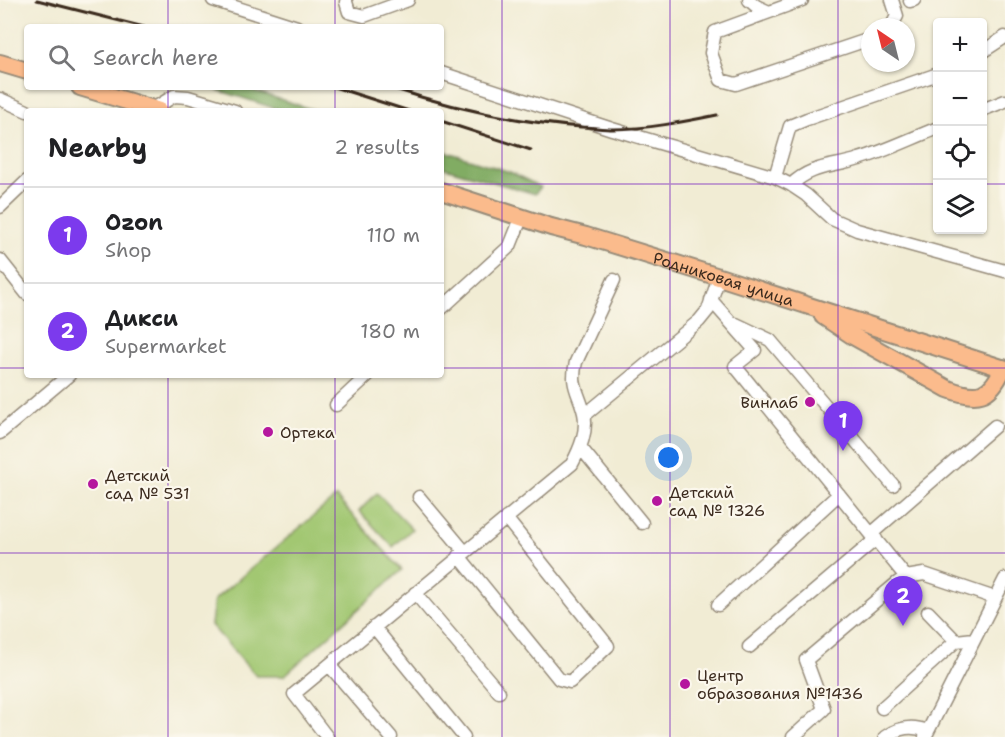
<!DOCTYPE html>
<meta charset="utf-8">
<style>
:root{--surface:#fff;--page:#f2f2f2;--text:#202124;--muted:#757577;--line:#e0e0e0;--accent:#7c3aed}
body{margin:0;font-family:"Shantell Sans",sans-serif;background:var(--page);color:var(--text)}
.controls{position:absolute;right:18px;top:18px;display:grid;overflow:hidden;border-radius:6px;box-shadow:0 2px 4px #0004}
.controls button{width:54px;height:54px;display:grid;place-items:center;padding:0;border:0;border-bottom:2px solid var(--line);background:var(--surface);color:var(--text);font:30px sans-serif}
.compass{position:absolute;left:861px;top:18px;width:54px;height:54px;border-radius:50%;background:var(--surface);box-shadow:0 2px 4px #0004;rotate:325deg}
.you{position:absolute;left:669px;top:458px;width:21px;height:21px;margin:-15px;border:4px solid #fff;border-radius:50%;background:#1a73e8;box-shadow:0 0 0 9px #1a73e833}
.badge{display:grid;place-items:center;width:39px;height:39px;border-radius:50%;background:var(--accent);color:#fff;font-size:20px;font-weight:700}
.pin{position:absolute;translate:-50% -50px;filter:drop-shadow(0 2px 3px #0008)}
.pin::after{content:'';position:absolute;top:32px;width:21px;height:18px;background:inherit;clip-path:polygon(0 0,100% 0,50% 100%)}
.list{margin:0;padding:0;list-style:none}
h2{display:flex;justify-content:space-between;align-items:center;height:78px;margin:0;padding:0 24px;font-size:26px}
h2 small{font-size:20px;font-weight:400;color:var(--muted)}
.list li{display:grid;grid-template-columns:39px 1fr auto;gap:18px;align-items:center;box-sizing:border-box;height:96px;padding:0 24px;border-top:2px solid var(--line)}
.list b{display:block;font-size:22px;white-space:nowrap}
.list p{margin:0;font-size:20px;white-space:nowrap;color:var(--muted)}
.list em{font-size:20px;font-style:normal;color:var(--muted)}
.icon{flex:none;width:33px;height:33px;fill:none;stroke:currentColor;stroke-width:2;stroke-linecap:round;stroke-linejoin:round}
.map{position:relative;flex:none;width:1005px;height:737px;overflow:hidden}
.search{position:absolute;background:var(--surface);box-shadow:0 2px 4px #0004;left:24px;top:24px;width:420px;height:66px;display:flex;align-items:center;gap:15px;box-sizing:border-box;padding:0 21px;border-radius:6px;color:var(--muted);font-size:22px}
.panel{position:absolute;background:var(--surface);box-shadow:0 2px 4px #0004;left:24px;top:108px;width:420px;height:270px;border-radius:6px}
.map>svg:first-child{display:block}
.green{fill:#a2c772;stroke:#6e7848;stroke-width:1.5}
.forest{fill:#81ac64;stroke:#5e6b41;stroke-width:1.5}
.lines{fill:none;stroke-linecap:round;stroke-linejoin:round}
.minor-casing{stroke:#968b79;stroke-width:15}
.major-casing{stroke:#968b79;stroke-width:20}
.minor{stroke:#fff;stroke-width:12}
.major{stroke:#fbbb8c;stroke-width:16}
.rail{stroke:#3b2a1e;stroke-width:3}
.grid{fill:none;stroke:#7b2cbf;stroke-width:1.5;stroke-opacity:0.55}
.poi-dot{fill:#b5179e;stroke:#fbf7ec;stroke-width:2}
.labels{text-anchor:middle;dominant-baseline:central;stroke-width:4.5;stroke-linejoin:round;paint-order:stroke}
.street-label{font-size:16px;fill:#3b2a1e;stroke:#fbf7ec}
.poi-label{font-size:16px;fill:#3b2a1e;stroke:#fbf7ec;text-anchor:start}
</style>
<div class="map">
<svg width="1005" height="737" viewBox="0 0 1005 737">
<rect width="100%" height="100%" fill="#fbf7ec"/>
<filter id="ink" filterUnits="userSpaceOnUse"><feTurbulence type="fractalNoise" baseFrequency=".0167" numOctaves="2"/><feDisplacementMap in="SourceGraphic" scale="12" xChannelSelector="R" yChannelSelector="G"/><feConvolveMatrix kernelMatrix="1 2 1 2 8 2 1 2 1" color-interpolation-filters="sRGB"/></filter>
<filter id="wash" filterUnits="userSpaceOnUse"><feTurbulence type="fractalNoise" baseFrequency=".008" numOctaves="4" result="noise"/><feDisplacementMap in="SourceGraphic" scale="24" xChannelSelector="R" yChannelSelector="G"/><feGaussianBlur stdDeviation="1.35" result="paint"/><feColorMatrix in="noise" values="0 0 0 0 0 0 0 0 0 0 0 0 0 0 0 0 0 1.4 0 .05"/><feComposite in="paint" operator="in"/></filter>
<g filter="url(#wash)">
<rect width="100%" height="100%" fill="#f1ecd4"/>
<path class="green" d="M 377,493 L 412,529 L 393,547 L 359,511 Z
M 336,497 L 402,570 L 284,676 L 256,676 L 211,625 L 214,600 Z"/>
<path class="forest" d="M 208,87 L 242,87 L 317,111 L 283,111 Z
M 441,150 L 510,172 L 541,187 L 535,194 L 441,167 Z"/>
</g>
<g filter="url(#ink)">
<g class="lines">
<defs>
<path id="minor" d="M 213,0 L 297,27
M 749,0 L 756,6 L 769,12
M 802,0 L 715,32 L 711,53 L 721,80 L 736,84 L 870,39
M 910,1 L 914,0
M 346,2 L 349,12 L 364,16 L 408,0
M 891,27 L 897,16 L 892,0
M 982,52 L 1005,37
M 441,73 L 612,129 L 775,177 L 791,185 L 806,195 L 832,219 L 857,230 L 1005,271
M 0,99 L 27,111
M 153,109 L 174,96 L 188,97 L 235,111
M 982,110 L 1005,101
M 775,177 L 790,126 L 807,119 L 938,74
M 791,185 C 813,164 833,168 859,159 C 886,151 912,138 938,128
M 0,207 L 27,181
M 0,260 L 27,294
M 711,300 L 755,350 L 735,366 L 906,577
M 441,309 L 510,246 L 522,216
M 736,324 L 770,340 L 893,485
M 336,405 L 368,375
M 585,415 L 699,321 L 708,310 L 719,277
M 0,433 L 69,375
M 581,448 L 642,523
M 419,497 L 465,552
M 871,534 L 995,426
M 459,556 L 559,679 L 570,682 L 608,646 L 506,518
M 415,593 L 499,692
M 718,605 L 839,494
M 928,612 L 956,641
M 374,627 L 464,737
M 749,647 L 876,539
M 329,665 L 391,737
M 882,708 L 956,641 L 974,639
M 327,737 L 294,694 L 572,464 C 580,449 588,431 584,413 C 579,392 570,386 576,362 L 614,280
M 793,737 L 824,709 L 806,660 L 897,583 L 906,577 L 924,574 L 995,598
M 885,737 C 899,727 912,725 927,731
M 925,737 L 1005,579"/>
<g id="major">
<path d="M 0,63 L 27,71"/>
<path d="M 80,87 L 160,111"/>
<path id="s1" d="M 441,191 L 551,227 L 586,236 L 719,277 L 1005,369"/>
<path d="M 823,316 L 853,336 L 948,389 C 977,400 990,398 1003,368"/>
</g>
</defs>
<use href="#minor" class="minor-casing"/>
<use href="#major" class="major-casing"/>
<use href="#minor" class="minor"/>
<use href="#major" class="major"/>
<path class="rail" d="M 37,0 L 144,27
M 334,87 L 409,111
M 389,87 C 452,108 514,122 581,127 C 591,127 602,129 613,129 C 647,129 683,122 717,115
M 441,121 L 531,150"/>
</g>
</g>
<path class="grid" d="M 168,0 L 168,27M 335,0 L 335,27M 502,0 L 502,737M 670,0 L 670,737M 838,0 L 838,737M 168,87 L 168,111M 335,87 L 335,111M 0,184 L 27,184M 441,184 L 938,184M 982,184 L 1005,184M 0,368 L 27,368M 441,368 L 1005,368M 168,375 L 168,737M 335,375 L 335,737M 0,553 L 1005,553"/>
<g class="poi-dot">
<circle cx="810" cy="402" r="6"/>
<circle cx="268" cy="432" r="6"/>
<circle cx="93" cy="484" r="6"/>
<circle cx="657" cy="501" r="6"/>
<circle cx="685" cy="684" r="6"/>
</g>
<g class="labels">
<g class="street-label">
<text stroke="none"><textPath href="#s1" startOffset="296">Родниковая улица</textPath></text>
</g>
<g class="poi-label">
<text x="798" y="402" text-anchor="end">Винлаб</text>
<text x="280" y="432">Ортека</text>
<text x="105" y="475">Детский<tspan x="105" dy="18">сад № 531</tspan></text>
<text x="669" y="492">Детский<tspan x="669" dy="18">сад № 1326</tspan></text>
<text x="697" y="675">Центр<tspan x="697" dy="18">образования №1436</tspan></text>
</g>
</g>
</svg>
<div class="controls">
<button>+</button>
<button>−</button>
<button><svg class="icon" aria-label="locate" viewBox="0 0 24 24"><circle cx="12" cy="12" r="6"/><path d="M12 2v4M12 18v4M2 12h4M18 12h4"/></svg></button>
<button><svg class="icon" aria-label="layers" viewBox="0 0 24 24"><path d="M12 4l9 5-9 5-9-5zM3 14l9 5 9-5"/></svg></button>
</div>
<svg class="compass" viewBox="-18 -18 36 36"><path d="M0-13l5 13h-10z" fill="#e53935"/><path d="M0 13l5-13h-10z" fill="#757577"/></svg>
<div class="you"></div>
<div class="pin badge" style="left:843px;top:451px">1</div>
<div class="pin badge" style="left:903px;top:626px">2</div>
<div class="search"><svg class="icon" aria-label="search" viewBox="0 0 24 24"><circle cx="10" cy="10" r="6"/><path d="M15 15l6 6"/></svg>Search here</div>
<section class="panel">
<h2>Nearby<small>2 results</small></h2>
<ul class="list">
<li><span class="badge">1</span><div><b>Ozon</b><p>Shop</p></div><em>110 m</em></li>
<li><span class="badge">2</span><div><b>Дикси</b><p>Supermarket</p></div><em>180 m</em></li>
</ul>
</section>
</div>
